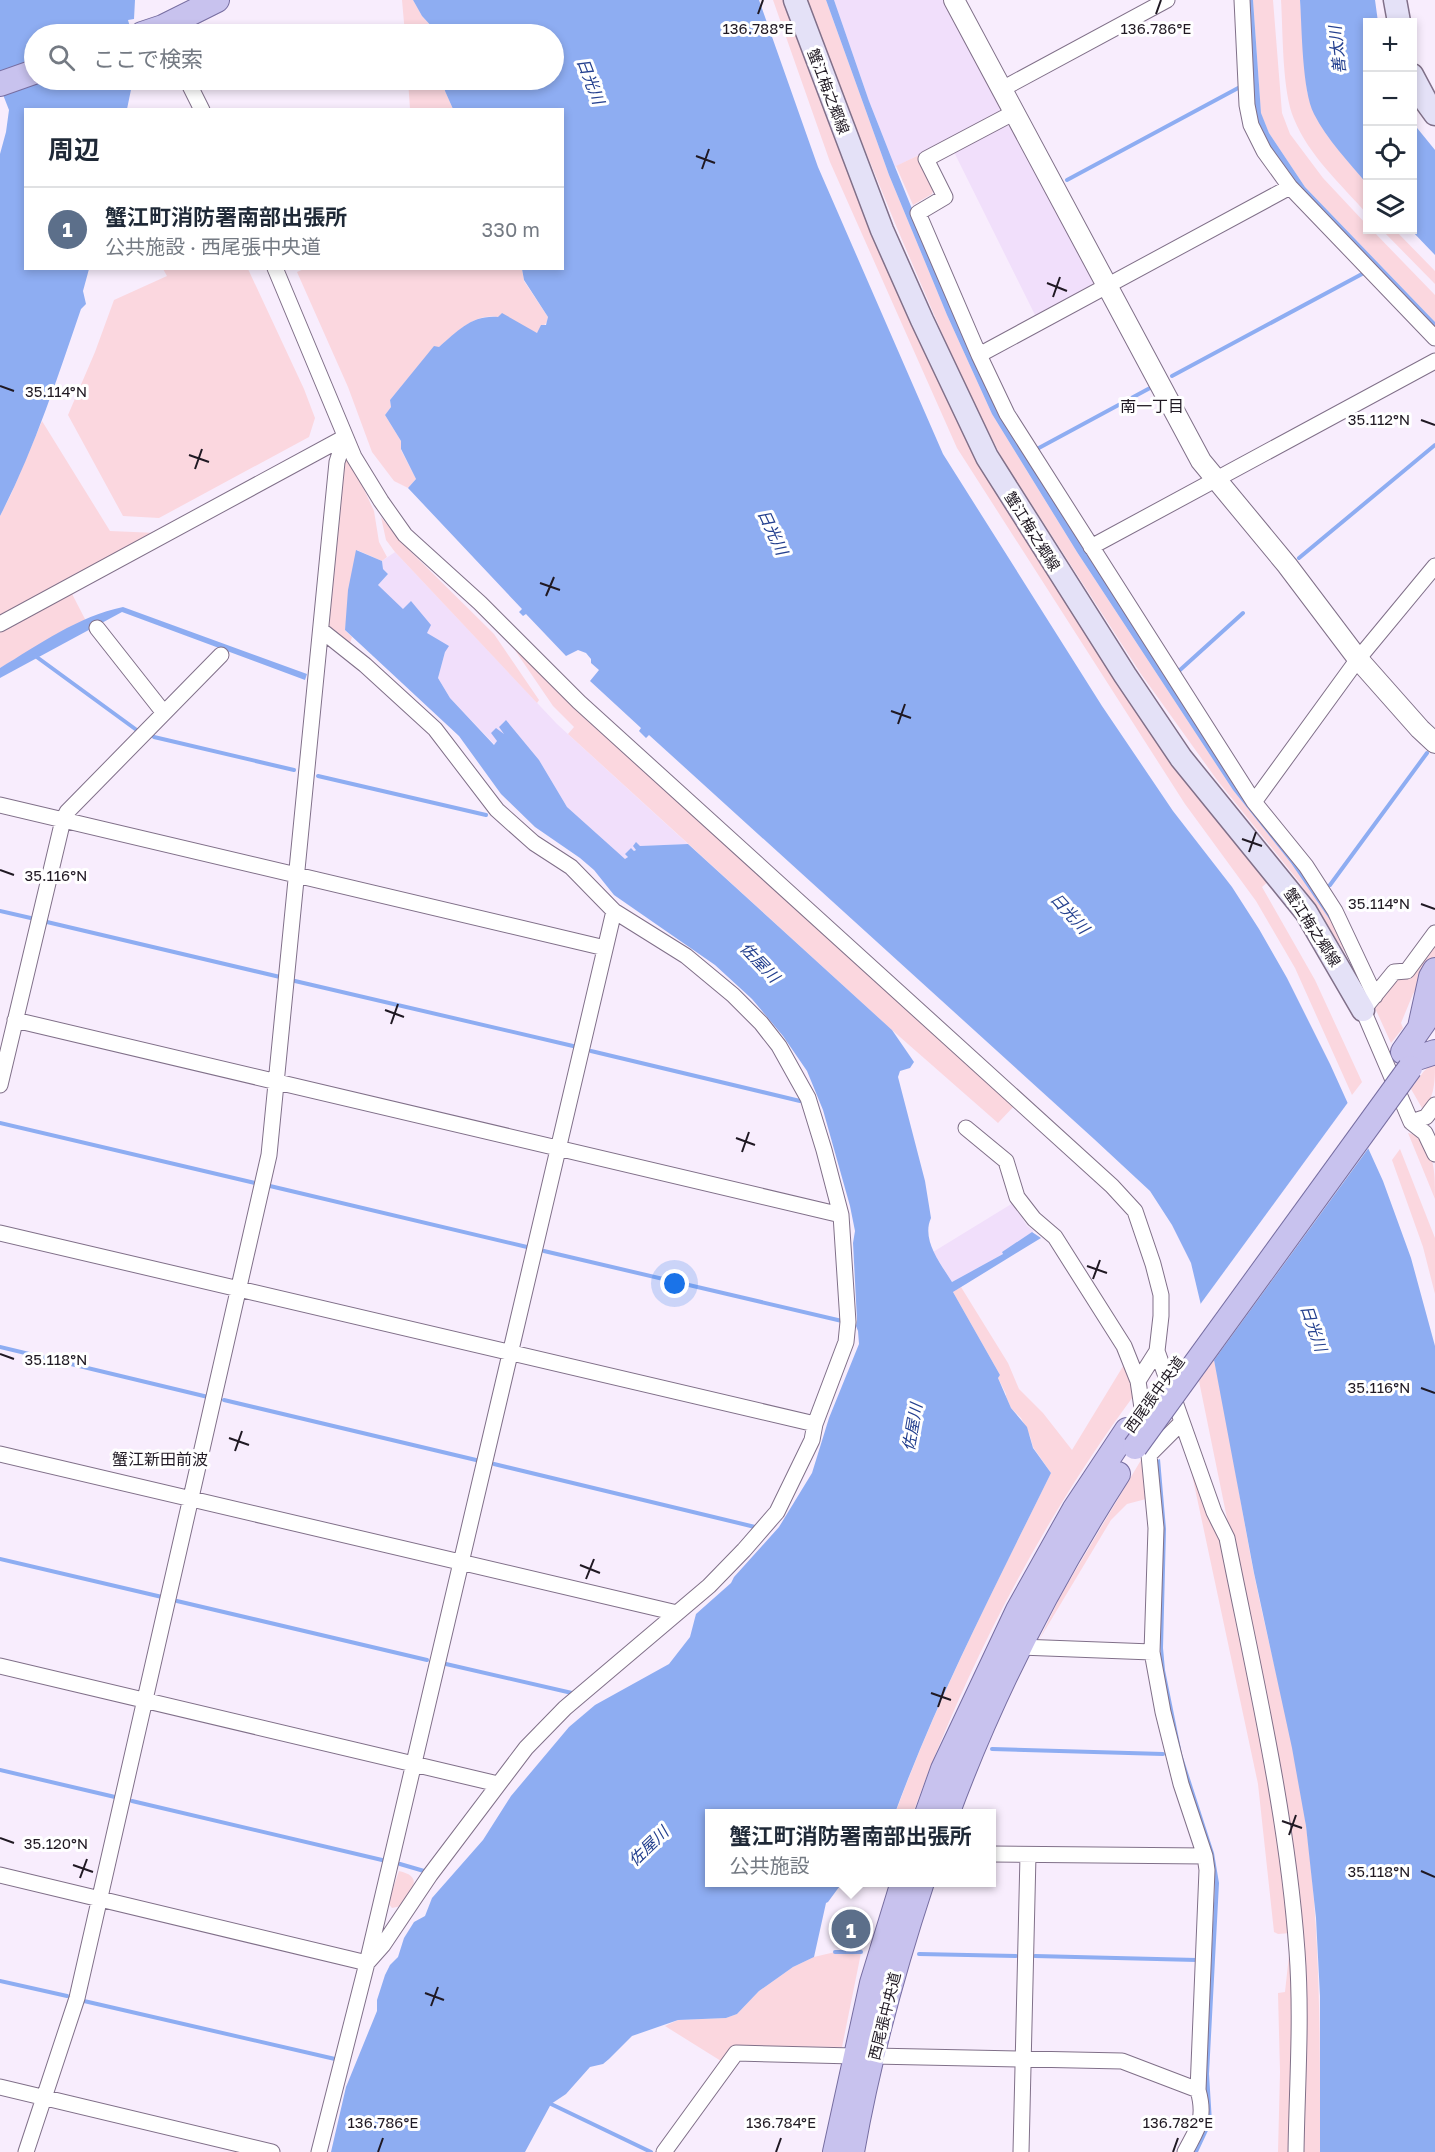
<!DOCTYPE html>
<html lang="ja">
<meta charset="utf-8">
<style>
:root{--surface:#fff;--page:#f2f2f3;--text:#1f2937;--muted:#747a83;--line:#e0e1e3;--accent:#d93025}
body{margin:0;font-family:"Golos Text","Noto Sans JP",sans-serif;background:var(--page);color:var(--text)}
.controls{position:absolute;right:18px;top:18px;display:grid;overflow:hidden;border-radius:0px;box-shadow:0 3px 9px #0003}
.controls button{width:54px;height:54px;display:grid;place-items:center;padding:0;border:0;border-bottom:2px solid var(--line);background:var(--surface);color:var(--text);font:30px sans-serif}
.you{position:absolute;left:675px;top:1284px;width:21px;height:21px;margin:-15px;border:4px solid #fff;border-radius:50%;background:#1a73e8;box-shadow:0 0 0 9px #1a73e833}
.badge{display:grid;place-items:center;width:39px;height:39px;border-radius:50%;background:var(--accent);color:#fff;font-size:20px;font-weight:700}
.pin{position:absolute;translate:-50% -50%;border:3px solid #fff;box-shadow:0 2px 6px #0006}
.popup{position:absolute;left:705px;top:1809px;width:291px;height:78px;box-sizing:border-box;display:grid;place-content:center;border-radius:0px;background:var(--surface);filter:drop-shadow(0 2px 4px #0005);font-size:20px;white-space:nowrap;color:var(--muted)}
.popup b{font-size:22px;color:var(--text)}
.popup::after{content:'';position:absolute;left:50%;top:100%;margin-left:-12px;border:12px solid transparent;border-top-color:var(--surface)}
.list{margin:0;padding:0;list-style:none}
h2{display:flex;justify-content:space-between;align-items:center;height:78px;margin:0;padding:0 24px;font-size:26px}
h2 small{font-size:20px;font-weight:400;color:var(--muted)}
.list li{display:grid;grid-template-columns:39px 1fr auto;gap:18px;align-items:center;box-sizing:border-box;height:84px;padding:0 24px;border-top:2px solid var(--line)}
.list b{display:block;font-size:22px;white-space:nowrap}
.list p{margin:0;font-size:20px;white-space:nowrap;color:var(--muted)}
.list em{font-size:20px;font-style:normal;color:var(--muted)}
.icon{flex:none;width:33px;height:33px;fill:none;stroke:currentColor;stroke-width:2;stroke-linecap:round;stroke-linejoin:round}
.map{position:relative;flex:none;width:1435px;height:2152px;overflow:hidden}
.search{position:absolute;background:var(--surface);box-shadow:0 3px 9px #0003;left:24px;top:24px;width:540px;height:66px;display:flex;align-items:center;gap:15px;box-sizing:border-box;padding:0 21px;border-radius:33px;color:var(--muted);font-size:22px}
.panel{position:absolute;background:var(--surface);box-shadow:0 3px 9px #0003;left:24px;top:108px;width:540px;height:162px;border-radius:0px}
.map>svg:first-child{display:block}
.built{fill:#f1dffb}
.green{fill:#fbd7df}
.water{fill:#8eadf2}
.pier{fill:#f8edfd}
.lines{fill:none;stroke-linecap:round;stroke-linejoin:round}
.stream{stroke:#8eadf2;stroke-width:4}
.minor-casing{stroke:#807089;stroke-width:17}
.tertiary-casing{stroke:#807089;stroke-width:22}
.secondary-casing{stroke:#807089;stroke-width:25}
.primary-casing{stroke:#766da0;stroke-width:26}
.minor{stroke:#fff;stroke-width:15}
.tertiary{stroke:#fff;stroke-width:20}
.secondary{stroke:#e4e1f7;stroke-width:22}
.primary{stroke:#c8c2ee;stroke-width:24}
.primary-bridge-casing{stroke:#766da0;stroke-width:26;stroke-linecap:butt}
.primary-bridge{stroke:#c8c2ee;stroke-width:24}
.ticks{fill:none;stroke:#201923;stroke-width:2}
.labels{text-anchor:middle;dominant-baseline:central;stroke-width:6;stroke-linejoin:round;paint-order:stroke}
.street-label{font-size:15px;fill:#201923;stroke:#fff}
.water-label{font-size:16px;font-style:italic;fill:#24408f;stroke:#fff}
.neighbourhood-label{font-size:16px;fill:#201923;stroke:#fff}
.ticks-label{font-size:15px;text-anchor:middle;fill:#201923;stroke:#fff;stroke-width:6;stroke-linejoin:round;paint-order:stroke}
</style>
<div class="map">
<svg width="1435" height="2152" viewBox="0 0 1435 2152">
<rect width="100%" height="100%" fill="#f8edfd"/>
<path class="built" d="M 834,0 L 943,0 L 1000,107 L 999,114 L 895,167 L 869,101 Z
M 1002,124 L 1015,128 L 1096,284 L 1037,319 L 953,150 Z
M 395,552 L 557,724 L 688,844 L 640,846 L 634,851 L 631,848 L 626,860 L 567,807 L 539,760 L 506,720 L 499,727 L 505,734 L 495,745 L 450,698 L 438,678 L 445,652 L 427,633 L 410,602 L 403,610 L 378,585 L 388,574 L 383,569 L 382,561 Z
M 1013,1203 L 1027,1226 L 1034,1231 L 1002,1252 L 1003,1254 L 952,1282 L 933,1252 Z"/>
<path class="green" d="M 402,0 L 413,0 L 422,16 L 434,29 L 435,34 L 405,34 Z
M 773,0 L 784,0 L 928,358 L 1270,880 L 1262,887 L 1315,980 L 1362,1082 L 1352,1095 L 1295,968 L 1256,901 L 1185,804 L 957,448 L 830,162 Z
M 807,0 L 826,0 L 889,175 L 947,315 L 992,414 L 1077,552 L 1233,790 L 1334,916 L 1357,971 L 1300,883 L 1217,780 L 1141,674 L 1003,460 L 962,380 L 897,228 L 829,62 Z
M 1253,0 L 1273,0 L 1282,113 L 1290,134 L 1323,178 L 1367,225 L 1368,230 L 1372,230 L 1435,295 L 1435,322 L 1305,187 L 1269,133 L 1261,114 Z
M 1281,0 L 1300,0 L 1307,92 L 1326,134 L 1367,184 L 1367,214 C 1342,185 1309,156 1294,119 C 1282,92 1283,32 1281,0 Z
M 408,80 L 443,80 L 445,91 L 453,109 L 410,109 Z
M 919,155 L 934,188 L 932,194 L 913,205 L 896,166 Z
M 1382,230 L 1395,230 L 1435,271 L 1435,284 Z
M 306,268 L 522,269 L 524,281 L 548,317 L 547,322 L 537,333 C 523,329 510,320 497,317 C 474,313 455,334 439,347 L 434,347 L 390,400 L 391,407 L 385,415 L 401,441 L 401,450 L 416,479 L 408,488 L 394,481 L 372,452 L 348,387 L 297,272 Z
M 248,269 L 304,389 L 315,418 L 309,437 L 159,518 L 123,516 L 68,415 L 95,352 L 114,300 L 167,276 L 163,269 Z
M 42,421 L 110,531 L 157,533 L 0,616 L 0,516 L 12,492 Z
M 348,455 L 374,511 L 379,542 L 387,557 L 382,561 L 357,550 L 345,630 L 352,637 L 350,643 L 328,625 L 341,465 Z
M 381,517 L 400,541 L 494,634 L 539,700 L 537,703 L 395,552 L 386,540 Z
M 70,590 L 86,621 L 59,633 L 0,668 L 0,627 Z
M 506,637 L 1016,1104 L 998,1123 L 892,1030 L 568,734 L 574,727 L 553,706 Z
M 1435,942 L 1435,961 L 1413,994 L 1401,1023 L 1403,1028 L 1391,1043 L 1375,1008 L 1394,980 C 1415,979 1424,957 1435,942 Z
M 1435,1062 C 1435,1080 1435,1100 1422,1108 L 1411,1089 L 1424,1071 Z
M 1408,1133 L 1421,1136 C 1435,1159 1435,1172 1435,1199 Z
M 1400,1149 L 1435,1238 L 1435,1294 L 1423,1247 L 1392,1160 Z
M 961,1287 L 1008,1363 L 1019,1389 L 1043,1413 L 1072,1450 L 1125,1363 L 1135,1394 C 1041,1521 967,1665 913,1813 L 895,1814 C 938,1696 996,1585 1051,1473 L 1033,1447 L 1030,1436 L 1021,1418 L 1011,1408 L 1006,1396 L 1006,1394 L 998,1378 L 1000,1375 L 953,1292 Z
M 1214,1360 C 1230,1431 1240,1503 1254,1574 C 1271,1658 1295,1741 1306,1826 C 1321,1935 1320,2043 1320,2152 L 1302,2152 L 1303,2024 L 1274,1749 L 1199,1381 Z
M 1187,1451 L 1220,1534 L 1266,1751 L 1291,1933 L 1278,1934 L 1274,1932 L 1258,1784 Z
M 1141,1460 L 1146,1499 L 1127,1504 L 1111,1520 L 1039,1640 L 1061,1595 Z
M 399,1871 C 425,1877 411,1890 401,1906 L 392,1908 L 388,1903 Z
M 1293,1945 L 1290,2152 L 1278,2152 L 1280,2072 L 1278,1993 L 1285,1992 L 1290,1946 Z
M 835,1952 L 861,1953 L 842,2047 L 734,2046 L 721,2061 L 665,2026 L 678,2020 L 726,2018 L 737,2014 L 759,1991 L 793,1967 L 814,1957 Z"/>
<path class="water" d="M 0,0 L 135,0 L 134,19 L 128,20 L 132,34 L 34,34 L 34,80 L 133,80 L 127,109 L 26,110 L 26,268 L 89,269 L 83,291 L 86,304 L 81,309 C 57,379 34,450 0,516 L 0,154 L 6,132 L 9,110 L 0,87 Z
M 413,0 L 759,0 L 818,167 L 943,454 L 1102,706 L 1173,811 L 1232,887 L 1259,929 L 1287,978 L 1330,1064 L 1383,1181 L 1411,1258 L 1435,1346 L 1435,2152 L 1320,2152 L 1320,1996 L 1316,1918 L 1306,1826 L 1292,1748 L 1254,1573 L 1214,1360 L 1191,1263 L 1172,1225 L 1150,1191 L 1094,1139 L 649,735 L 646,738 L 639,731 L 641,728 L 590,681 L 599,670 L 591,663 L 591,659 L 586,653 L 578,650 L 566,656 L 526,614 L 523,616 L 519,612 L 522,609 L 408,488 L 416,479 L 401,449 L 401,441 L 385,415 L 391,407 L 390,400 L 434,346 L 439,347 C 458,331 471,315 498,317 L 502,313 L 537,333 L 541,325 L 546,325 L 548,317 L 524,280 L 522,269 L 562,268 L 562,110 L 453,109 L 445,91 L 443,80 L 554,80 L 554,34 L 435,34 L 434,29 L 422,16 Z
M 826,0 L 834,0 L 869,101 L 895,167 L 954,312 L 999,411 L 1334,916 L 1330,920 L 1291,863 L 1233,790 L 1077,552 L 992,414 L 947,315 L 889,175 Z
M 1247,0 L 1253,0 L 1261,113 L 1269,133 L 1305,187 L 1435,322 L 1435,332 L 1295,186 L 1270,149 L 1255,117 Z
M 1300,0 L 1375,0 L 1378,22 L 1368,22 L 1367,184 C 1349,162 1327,140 1314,114 C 1302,90 1302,29 1300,0 Z
M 1413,123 L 1435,150 L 1435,255 L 1411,230 L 1412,230 Z
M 356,550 L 382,561 L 383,569 L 388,574 L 378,585 L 403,609 L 411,601 L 431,625 L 427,633 L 449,646 L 445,652 L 438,678 L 450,698 L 494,745 L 497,741 L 491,733 L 496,728 L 504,734 L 499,727 L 506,720 L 539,760 L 567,807 L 625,859 L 628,857 L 625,854 L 631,848 L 634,851 L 636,850 L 633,846 L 636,842 L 640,846 L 688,844 L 892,1030 L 914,1062 L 910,1068 L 900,1071 L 898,1077 L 925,1181 L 931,1218 C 921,1240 941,1264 952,1282 L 1003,1254 L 1002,1252 L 1032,1232 L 1041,1238 L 953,1292 L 1000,1375 L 998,1378 L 1011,1408 L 1027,1427 L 1033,1448 L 1051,1473 C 996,1585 938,1696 895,1813 L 710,1814 L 710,1882 L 842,1883 L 828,1902 L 826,1903 L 814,1957 L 793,1967 L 759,1991 L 737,2014 L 726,2018 L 678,2020 L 632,2036 L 609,2059 L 603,2064 L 590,2067 L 566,2094 L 551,2104 L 525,2152 L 331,2152 L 346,2087 L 377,2011 L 377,2000 L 385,1975 L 390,1965 L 398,1957 L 404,1938 L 414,1922 L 425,1916 L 432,1898 L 483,1840 L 511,1796 L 569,1727 L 595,1705 L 669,1664 L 690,1637 L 696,1614 L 731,1583 L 734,1577 L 779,1527 L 812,1473 L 829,1418 L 859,1344 L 858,1331 L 856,1326 L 857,1320 L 853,1243 L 855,1231 L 850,1206 L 823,1110 L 807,1071 L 783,1036 L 752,999 L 715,965 L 614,895 L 594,870 L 580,858 L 535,827 L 501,794 L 459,736 L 345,630 L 348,590 Z
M 123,607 L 307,674 L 305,680 L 122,612 L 0,678 L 0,668 C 38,645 79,616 123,607 Z
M 1160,1459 L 1166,1529 L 1163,1648 L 1165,1670 L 1182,1754 L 1214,1853 L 1219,1883 L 1209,2074 L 1212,2122 L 1198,2152 L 1193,2152 C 1208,2125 1211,2120 1205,2089 L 1215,1883 L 1213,1867 L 1178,1755 L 1161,1670 L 1155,1461 Z"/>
<path class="pier" d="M 1349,1101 L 1370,1146 L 1212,1363 L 1199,1306 Z"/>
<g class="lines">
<path class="stream" d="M 1067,180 L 1240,87
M 1172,376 L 1362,274
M 1037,449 L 1150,388
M 1299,558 L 1435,445
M 34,655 L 138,731
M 1180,670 L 1243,613
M 154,737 L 294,770
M 318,776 L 486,815
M 1330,885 L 1427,753
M 0,911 L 35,919
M 47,922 L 280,977
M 295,981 L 573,1046
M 591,1051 L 800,1101
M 0,1123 L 255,1183
M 270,1186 L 527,1247
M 544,1251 L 842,1321
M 0,1347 L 208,1397
M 224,1400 L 476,1460
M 494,1464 L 755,1527
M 0,1559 L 162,1597
M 177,1601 L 427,1660
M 446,1664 L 572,1693
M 992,1749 L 1163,1754
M 0,1770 L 115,1797
M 132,1801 L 382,1860
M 400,1864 L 424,1871
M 835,1952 L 861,1952
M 919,1954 L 1016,1956
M 1035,1956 L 1197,1960
M 0,1981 L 67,1996
M 84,2001 L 335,2059
M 551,2104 L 651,2152"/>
<defs>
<path id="minor" d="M 1242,0 L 1247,105 L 1251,125 L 1264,151 L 1290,187 L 1435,338
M 187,80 L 202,110
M 1002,89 L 1167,0
M 1015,112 L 926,159 L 945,197 L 918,213 L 979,355 L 1007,414 L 1254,802 L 1306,866 L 1335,911 L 1375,996
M 275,268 L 354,457 L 381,501 L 405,535 L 480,603 L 579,702 L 1112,1186 L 1135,1211 L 1153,1264 L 1161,1295 L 1161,1316 L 1157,1351 L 1138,1381
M 979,355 L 1290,187
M 1091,547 L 1435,361
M 0,624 L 345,437
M 97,628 L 164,713
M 321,630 L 365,665 L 435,729 L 497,810 L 534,843 L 571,867 L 614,911 L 686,956 L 733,995 L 761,1023 L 779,1046 L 808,1098 L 824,1150 L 841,1215 L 848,1322 L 846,1342 L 815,1424 L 812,1440 L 777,1512 L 744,1550 L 709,1586 L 565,1708 L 526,1748 L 430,1875 L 383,1945 L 367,1963
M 1254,802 L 1358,659 L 1435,566
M 0,805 L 605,948
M 1435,933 L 1407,971 L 1394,972 L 1363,1010 L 1411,1122 L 1425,1133 L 1435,1154
M 15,1020 L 841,1215
M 0,1085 L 63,820 L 67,812 L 221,655
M 1411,1122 L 1426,1117 L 1435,1105
M 966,1128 L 1006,1161 L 1017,1197 L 1034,1219 L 1055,1237 L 1124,1346 L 1138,1381 L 1149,1455 L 1156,1528 L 1152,1652 L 1163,1712 L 1181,1784 L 1205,1856 L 1207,1870 L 1198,2090 C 1206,2119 1198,2127 1185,2152
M 0,1233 L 815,1424
M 1157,1351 L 1214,1512 L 1227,1538 C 1254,1674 1287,1812 1297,1951 C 1302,2018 1297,2085 1296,2152
M 0,1454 L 677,1613
M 1149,1455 L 1182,1422
M 1020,1647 L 1152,1652
M 0,1666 L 498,1784
M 992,1854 L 1205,1856
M 0,1875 L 367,1963
M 873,2056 L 1122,2061 L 1198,2090
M 0,2087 L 272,2152
M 26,2152 L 77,1998 L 269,1155 L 337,462 L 345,437
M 319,2152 L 367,1963 L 614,911
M 664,2152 L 736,2053 L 854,2056
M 1021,2152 L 1028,1855"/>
<path id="tertiary" d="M 954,0 L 1201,461 L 1287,565 L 1358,659 L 1420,729 L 1435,743"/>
<path id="secondary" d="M 795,0 L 882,230 L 922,320 L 987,457 L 1125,675 L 1181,758 L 1306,912 L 1363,1010
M 1395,0 L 1399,22
M 1412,75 L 1427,103 L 1435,114"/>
<path id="primary" d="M 142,34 L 163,27 L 217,0
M 0,84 L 34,72
M 1420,1027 L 1431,977 L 1435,970
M 1403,1052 L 1429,1015
M 1417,1058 L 1435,1052
M 927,1814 L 943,1769 L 1018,1610 L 1074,1510 L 1127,1430
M 947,1814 C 991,1695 1050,1580 1118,1474
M 835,2152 L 872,1983 L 903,1882
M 852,2152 C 868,2061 893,1970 922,1882"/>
</defs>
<use href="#minor" class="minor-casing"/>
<use href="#tertiary" class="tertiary-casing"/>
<use href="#secondary" class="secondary-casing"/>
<use href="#primary" class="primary-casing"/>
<use href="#minor" class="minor"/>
<use href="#tertiary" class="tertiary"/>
<use href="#secondary" class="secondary"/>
<use href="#primary" class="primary"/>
<defs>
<path id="primary-bridge" d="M 1135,1447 L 1410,1068"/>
</defs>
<use href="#primary-bridge" class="primary-bridge-casing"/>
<use href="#primary-bridge" class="primary-bridge"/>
</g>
<path class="ticks" d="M 758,14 L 763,0M 1156,14 L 1161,0M 696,156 L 715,163M 702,169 L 709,149M 1047,283 L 1067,291M 1053,297 L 1060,277M 0,386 L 14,391M 1421,420 L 1435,425M 189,455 L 209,462M 195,469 L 202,449M 540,583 L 560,590M 546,596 L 554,577M 891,711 L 911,718M 898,724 L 905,704M 1242,839 L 1262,846M 1249,852 L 1256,832M 0,870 L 14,875M 1421,904 L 1435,909M 385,1010 L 404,1017M 391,1024 L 398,1004M 736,1138 L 755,1145M 742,1152 L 749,1132M 1087,1266 L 1107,1273M 1093,1279 L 1100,1260M 0,1354 L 14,1359M 1421,1388 L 1435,1393M 229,1438 L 249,1445M 235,1451 L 242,1431M 580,1565 L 600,1573M 586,1579 L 594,1559M 931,1693 L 951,1700M 938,1707 L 945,1687M 1282,1821 L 1302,1828M 1289,1835 L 1296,1815M 0,1838 L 14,1843M 73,1865 L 93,1872M 1421,1871 L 1435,1877M 80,1878 L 87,1859M 425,1993 L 444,2000M 431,2006 L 438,1987M 378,2152 L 383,2138M 776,2152 L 781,2138M 1173,2152 L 1178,2138"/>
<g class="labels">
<g class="street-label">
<text transform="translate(829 91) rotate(69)">蟹江梅之郷線</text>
<text transform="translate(1033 531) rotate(58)">蟹江梅之郷線</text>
<text transform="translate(1313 927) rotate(57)">蟹江梅之郷線</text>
<text transform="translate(1154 1394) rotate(-54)">西尾張中央道</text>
<text transform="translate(884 2016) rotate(-76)">西尾張中央道</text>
</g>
<g class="water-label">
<text transform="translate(1337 50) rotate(-96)">善太川</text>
<text transform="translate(591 81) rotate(69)">日光川</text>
<text transform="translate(773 532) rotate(65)">日光川</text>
<text transform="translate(1070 913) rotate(48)">日光川</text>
<text transform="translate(760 962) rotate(46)">佐屋川</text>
<text transform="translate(1314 1328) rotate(71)">日光川</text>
<text transform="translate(912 1427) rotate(-80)">佐屋川</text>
<text transform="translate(648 1846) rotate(-44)">佐屋川</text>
</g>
<g class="neighbourhood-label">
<text x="1152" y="406">南一丁目</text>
<text x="160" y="1459">蟹江新田前波</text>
</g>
</g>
<g class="ticks-label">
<text x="1156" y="34">136.786°E</text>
<text x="758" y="34">136.788°E</text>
<text x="56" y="397">35.114°N</text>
<text x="1379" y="425">35.112°N</text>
<text x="56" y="881">35.116°N</text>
<text x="1379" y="909">35.114°N</text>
<text x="56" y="1365">35.118°N</text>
<text x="1379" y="1393">35.116°N</text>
<text x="56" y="1849">35.120°N</text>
<text x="1379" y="1877">35.118°N</text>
<text x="383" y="2128">136.786°E</text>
<text x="781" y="2128">136.784°E</text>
<text x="1178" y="2128">136.782°E</text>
</g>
</svg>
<div class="controls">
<button>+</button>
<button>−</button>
<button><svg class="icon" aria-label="locate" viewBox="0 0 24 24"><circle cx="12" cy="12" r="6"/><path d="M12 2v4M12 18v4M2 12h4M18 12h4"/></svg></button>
<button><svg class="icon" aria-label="layers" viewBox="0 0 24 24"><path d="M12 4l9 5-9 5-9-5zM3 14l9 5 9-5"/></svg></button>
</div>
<div class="you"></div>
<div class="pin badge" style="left:851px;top:1929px;background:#5c6f8a">1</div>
<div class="popup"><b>蟹江町消防署南部出張所</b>公共施設</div>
<div class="search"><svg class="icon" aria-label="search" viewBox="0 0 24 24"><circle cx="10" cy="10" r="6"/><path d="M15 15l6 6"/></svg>ここで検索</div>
<section class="panel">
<h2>周辺<small></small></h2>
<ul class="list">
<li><span class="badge" style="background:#5c6f8a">1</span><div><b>蟹江町消防署南部出張所</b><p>公共施設 · 西尾張中央道</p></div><em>330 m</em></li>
</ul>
</section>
</div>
